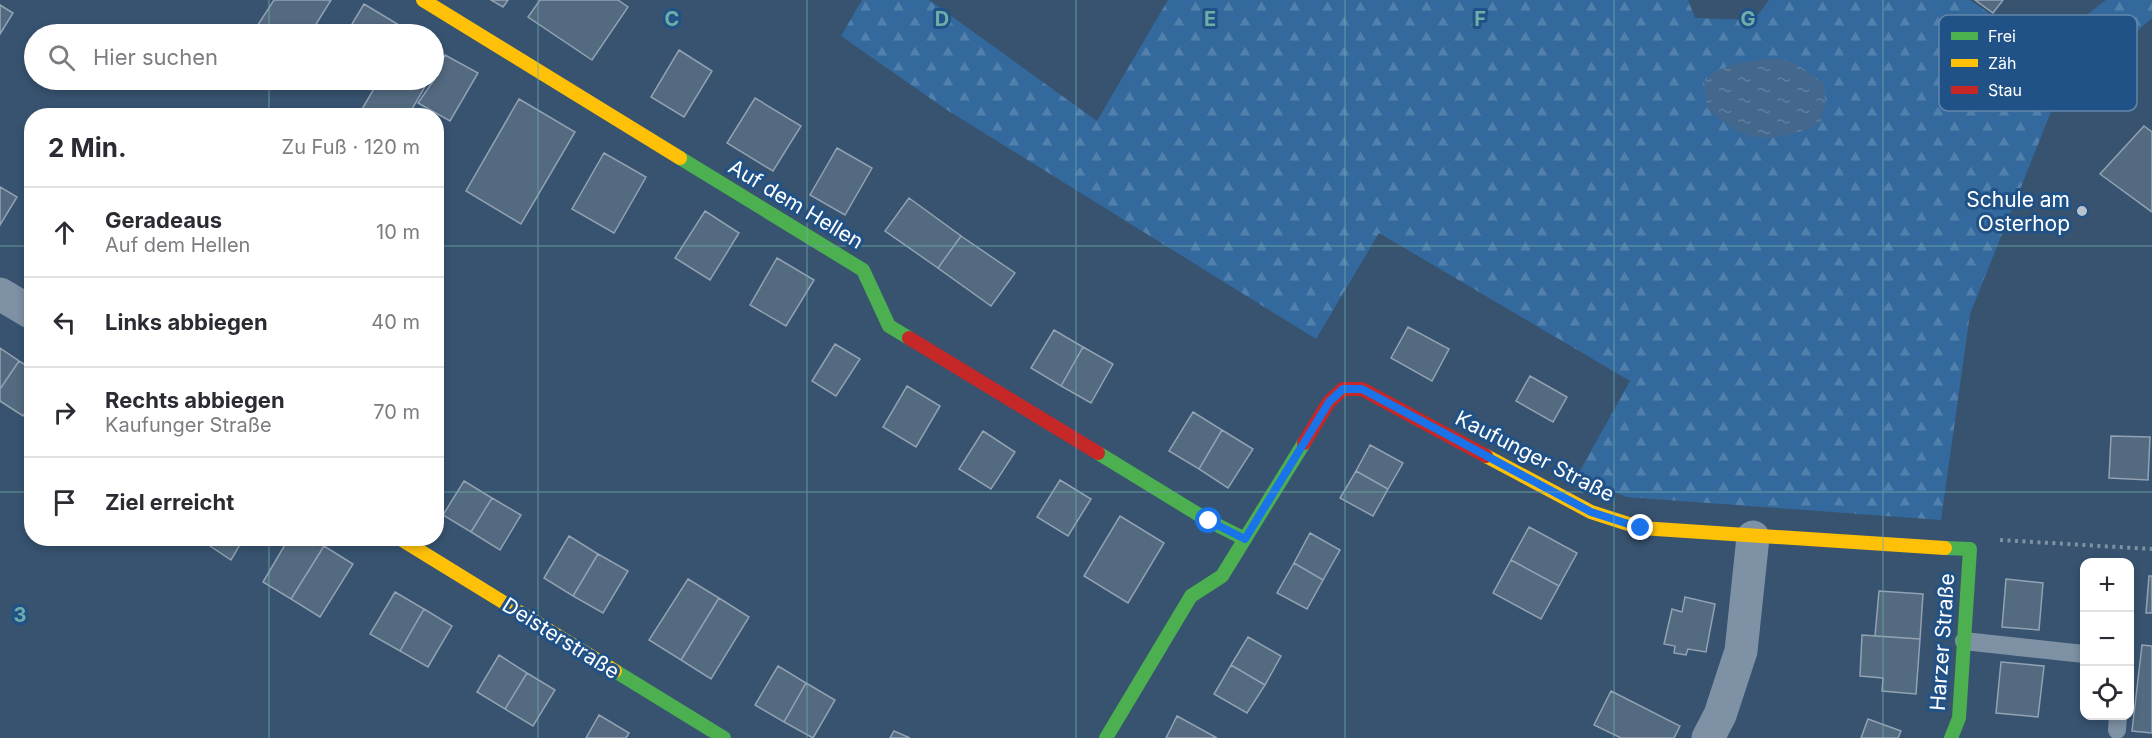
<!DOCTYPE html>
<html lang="de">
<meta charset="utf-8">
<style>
:root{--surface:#fff;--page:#f7f7f7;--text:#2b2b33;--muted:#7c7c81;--line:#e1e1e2}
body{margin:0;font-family:Inter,sans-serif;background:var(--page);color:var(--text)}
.controls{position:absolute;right:18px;bottom:18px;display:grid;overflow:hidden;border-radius:12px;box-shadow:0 3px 9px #0003}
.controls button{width:54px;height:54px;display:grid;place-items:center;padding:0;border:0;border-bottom:2px solid var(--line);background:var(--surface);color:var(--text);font:30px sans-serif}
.stop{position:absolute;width:18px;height:18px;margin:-14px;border:4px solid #1a73e8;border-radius:50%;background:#fff}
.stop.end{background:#1a73e8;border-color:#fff;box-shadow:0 2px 6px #0008}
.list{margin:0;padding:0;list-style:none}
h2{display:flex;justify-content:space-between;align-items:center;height:78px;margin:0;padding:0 24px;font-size:26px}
h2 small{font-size:20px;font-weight:400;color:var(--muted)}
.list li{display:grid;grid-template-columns:39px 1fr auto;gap:18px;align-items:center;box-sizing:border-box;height:90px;padding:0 24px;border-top:2px solid var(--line)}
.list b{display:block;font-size:22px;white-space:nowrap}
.list p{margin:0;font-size:20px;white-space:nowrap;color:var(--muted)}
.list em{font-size:20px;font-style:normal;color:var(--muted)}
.icon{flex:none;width:33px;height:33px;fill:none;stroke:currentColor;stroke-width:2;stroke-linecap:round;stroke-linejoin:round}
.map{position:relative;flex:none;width:2152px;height:738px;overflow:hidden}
.search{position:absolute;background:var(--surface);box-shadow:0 3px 9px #0003;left:24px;top:24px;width:420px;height:66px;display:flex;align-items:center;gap:15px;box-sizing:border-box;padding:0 21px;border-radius:33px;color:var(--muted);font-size:22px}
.panel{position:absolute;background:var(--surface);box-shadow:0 3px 9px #0003;left:24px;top:108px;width:420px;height:438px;border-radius:24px}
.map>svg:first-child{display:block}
.forest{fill:url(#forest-firs)}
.water{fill:url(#water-ripples)}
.building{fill:#536a80;stroke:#92a2b3;stroke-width:1.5}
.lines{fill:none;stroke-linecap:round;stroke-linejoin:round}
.path{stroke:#7e91a5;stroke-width:4;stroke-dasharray:3 4.5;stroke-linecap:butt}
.lane{stroke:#7e91a5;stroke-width:18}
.street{stroke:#7e91a5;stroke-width:33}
.fast{stroke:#4caf50;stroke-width:14}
.slow{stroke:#ffc107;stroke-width:14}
.jam{stroke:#c62828;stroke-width:14}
.route{stroke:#1a73e8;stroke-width:8}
.grid{fill:none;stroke:#6fada8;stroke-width:1.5;stroke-opacity:0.55}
.poi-dot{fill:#b9c3cd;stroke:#205287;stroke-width:2}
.labels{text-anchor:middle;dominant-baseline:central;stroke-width:6;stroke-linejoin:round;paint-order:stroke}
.poi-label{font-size:21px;fill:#fff;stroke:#205287;text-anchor:end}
.street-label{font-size:21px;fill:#fff;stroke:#205287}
.key{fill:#205287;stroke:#6386ab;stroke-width:1.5}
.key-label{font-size:16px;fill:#fff}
.grid-label{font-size:20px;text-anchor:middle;font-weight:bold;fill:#6fada8;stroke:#205287;stroke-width:6;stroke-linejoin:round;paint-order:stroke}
</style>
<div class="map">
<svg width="2152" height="738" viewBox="0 0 2152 738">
<defs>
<pattern id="forest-firs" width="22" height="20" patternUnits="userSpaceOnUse" patternTransform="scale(1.5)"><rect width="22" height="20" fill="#34699e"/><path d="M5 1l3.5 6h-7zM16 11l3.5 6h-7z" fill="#5280ad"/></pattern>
<pattern id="water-ripples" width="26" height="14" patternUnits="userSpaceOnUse" patternTransform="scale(1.5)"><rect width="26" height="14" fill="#44688d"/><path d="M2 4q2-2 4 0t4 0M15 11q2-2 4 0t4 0" fill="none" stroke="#607f9e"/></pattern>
</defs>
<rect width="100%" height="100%" fill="#375370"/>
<path class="forest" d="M 862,0 L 929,0 L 1097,121 L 1168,0 L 1688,0 L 1695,18 L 1754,20 L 1769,0 L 1970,0 L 2042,50 L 2106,0 L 2152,0 L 2152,18 L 2053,107 L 1970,314 L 1941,520 L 1627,497 L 1577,476 L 1630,381 L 1379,233 L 1316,339 L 947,110 L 841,36 Z"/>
<path class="water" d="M 1776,58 L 1793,62 L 1824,83 L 1825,103 L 1821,122 C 1801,134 1772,142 1747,135 C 1733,131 1719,117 1707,108 L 1704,81 C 1721,62 1752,61 1776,58 Z"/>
<path class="building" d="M 274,0 L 331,0 L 310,34 L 252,34 Z
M 491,0 L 508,0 L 503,7 Z
M 540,0 L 618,0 L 628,7 L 592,60 L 528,17 Z
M 1975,0 L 2003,0 L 1993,13 Z
M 364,4 L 404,28 L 400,34 L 346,34 Z
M 0,5 L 13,13 L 0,34 Z
M 679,50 L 712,71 L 684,117 L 651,97 Z
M 445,55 L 478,73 L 450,121 L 418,103 L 434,80 Z
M 379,80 L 422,80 L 427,83 L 408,116 L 358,116 Z
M 755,98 L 801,126 L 773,171 L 727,143 Z
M 519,99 L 575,132 L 521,224 L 466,191 Z
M 2144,126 L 2152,132 L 2152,212 L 2100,174 Z
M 837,148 L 872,168 L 845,215 L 810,195 Z
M 604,153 L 646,177 L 614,233 L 572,209 Z
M 0,187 L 17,197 L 0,225 Z
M 909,198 L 961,236 L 938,268 L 885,231 Z
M 705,211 L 739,233 L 710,280 L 675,258 Z
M 961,236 L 1015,273 L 991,306 L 938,268 Z
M 777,258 L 814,280 L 786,326 L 750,305 Z
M 1408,327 L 1449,349 L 1432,381 L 1391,358 Z
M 1054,330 L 1083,347 L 1061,386 L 1031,368 Z
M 835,344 L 860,359 L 836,396 L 812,381 Z
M 1083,347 L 1113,364 L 1091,403 L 1061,386 Z
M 0,348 L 19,361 L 0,389 Z
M 19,361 L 32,369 L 32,402 L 23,416 L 0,401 L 0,389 Z
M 1530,376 L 1567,397 L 1553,422 L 1516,401 Z
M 907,386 L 940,406 L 916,447 L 883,427 Z
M 1193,412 L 1222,430 L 1199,469 L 1169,451 Z
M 1222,430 L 1253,449 L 1228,488 L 1199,469 Z
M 983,431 L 1015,452 L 991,489 L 959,469 Z
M 2111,436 L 2150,437 L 2148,480 L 2109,478 Z
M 1370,445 L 1403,463 L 1388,489 L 1356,471 Z
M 1356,471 L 1388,489 L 1373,516 L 1340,498 Z
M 1060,480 L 1091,499 L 1068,536 L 1037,517 Z
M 464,481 L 492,498 L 471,532 L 443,515 Z
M 492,498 L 521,515 L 500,550 L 471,532 Z
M 1120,516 L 1164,543 L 1128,603 L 1084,576 Z
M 1529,527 L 1577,553 L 1559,586 L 1511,560 Z
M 1310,533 L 1340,550 L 1323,580 L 1294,563 Z
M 569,536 L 598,554 L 573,596 L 544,578 Z
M 198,538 L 244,538 L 231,560 Z
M 289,538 L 312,538 L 324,546 L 291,599 L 263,582 Z
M 324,546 L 353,564 L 320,617 L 291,599 Z
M 598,554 L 628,571 L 603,613 L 573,596 Z
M 1511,560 L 1559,586 L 1541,619 L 1493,593 Z
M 1294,563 L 1323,580 L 1307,609 L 1277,593 Z
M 2149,576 L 2152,576 L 2152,613 L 2146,613 Z
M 688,579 L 719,598 L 681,660 L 649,640 Z
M 2006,579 L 2043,583 L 2039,630 L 2002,627 Z
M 1879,591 L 1923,594 L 1920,639 L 1875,636 Z
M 395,592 L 424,609 L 400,651 L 370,634 Z
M 1685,597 L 1715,604 L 1706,652 L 1688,649 L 1686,655 L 1674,653 L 1675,646 L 1664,644 L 1672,609 L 1682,612 Z
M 719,598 L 749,617 L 711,679 L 681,660 Z
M 424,609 L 452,626 L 428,667 L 400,651 Z
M 1862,635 L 1920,639 L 1916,694 L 1882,691 L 1883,678 L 1860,676 Z
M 1248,637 L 1281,656 L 1265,685 L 1231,665 Z
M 2142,645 L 2152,646 L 2152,733 L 2132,731 Z
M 499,655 L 527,673 L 505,709 L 477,692 Z
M 2001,662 L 2044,666 L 2038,717 L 1996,713 Z
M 1231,665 L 1265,685 L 1247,713 L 1214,694 Z
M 778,666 L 806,683 L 784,722 L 755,705 Z
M 527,673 L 555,690 L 533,726 L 505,709 Z
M 806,683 L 835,700 L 813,738 L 784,722 Z
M 1611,691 L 1680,726 L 1674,738 L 1621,738 L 1594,725 Z
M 599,715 L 629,733 L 626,738 L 586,738 Z
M 1177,716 L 1217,738 L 1166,738 Z
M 1868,719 L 1901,731 L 1898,738 L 1861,738 Z
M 894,731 L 910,738 L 890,738 Z"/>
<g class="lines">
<path class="path" d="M 2000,540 L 2152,549"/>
<path class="lane" d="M 1964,641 L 2084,654
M 2117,730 L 2118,716"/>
<path class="street" d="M 0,294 L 32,313
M 1708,738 L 1720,715 L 1741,651 L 1753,537"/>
<path class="fast" d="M 680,158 L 863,270 L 889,326 L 909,338
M 1098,453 L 1209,521 L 1245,539
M 1945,548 L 1970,549 L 1959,718 L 1951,738
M 615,671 L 724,738
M 1106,738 L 1191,596 L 1222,576 L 1304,443"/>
<path class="slow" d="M 423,0 L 680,158
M 1486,456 L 1591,512 L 1641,528 L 1945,548
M 399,538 L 615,671"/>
<path class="jam" d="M 909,338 L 1098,453
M 1304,443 L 1329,402 L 1343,389 L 1362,389 L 1486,456"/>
</g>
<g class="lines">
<path class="route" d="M 1209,521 L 1245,539 L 1329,402 L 1343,389 L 1362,389 L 1591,512 L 1641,528"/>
</g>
<path class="grid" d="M 269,0 L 269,34M 538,0 L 538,738M 807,0 L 807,738M 1076,0 L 1076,738M 1345,0 L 1345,738M 1614,0 L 1614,738M 1883,0 L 1883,738M 269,80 L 269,116M 0,246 L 32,246M 436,246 L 2152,246M 0,492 L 32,492M 436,492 L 2152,492M 269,538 L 269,738"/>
<circle class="poi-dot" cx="2082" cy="211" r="6"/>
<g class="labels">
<g class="poi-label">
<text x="2070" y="199">Schule am<tspan x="2070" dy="24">Osterhop</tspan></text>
</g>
<g class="street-label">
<text transform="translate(796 204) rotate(31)">Auf dem Hellen</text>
<text transform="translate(1535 456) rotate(27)">Kaufunger Straße</text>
<text transform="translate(561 638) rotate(32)">Deisterstraße</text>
<text transform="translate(1942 642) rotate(-86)">Harzer Straße</text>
</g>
</g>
<rect x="1939" y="15" width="198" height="96" rx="9" class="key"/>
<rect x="1951" y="32" width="27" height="8" fill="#4caf50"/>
<rect x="1951" y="59" width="27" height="8" fill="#ffc107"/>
<rect x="1951" y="86" width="27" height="8" fill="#c62828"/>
<g class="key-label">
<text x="1988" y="42">Frei</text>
<text x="1988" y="69">Zäh</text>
<text x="1988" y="96">Stau</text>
</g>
<g class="grid-label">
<text x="672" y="26">C</text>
<text x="942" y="26">D</text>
<text x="1210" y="26">E</text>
<text x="1480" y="26">F</text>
<text x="1748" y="26">G</text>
<text x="20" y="622">3</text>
</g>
</svg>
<div class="controls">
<button>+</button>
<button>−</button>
<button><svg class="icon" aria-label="locate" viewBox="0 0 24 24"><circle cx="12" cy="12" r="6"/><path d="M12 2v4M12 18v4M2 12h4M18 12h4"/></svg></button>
</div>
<div class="stop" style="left:1209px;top:521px"></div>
<div class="stop end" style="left:1641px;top:528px"></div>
<div class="search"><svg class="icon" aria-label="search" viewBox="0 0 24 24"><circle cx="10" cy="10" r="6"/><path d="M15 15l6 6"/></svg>Hier suchen</div>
<section class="panel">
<h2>2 Min.<small>Zu Fuß · 120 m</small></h2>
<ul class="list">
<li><svg class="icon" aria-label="ahead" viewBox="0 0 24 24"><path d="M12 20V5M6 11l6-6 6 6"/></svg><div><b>Geradeaus</b><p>Auf dem Hellen</p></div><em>10 m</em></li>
<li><svg class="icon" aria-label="left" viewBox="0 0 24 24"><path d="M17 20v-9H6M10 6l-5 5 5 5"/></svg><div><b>Links abbiegen</b></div><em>40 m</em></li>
<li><svg class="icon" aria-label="right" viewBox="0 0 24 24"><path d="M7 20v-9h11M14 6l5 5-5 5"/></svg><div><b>Rechts abbiegen</b><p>Kaufunger Straße</p></div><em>70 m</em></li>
<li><svg class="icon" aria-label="arrive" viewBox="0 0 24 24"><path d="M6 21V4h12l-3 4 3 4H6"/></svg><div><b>Ziel erreicht</b></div></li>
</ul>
</section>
</div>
